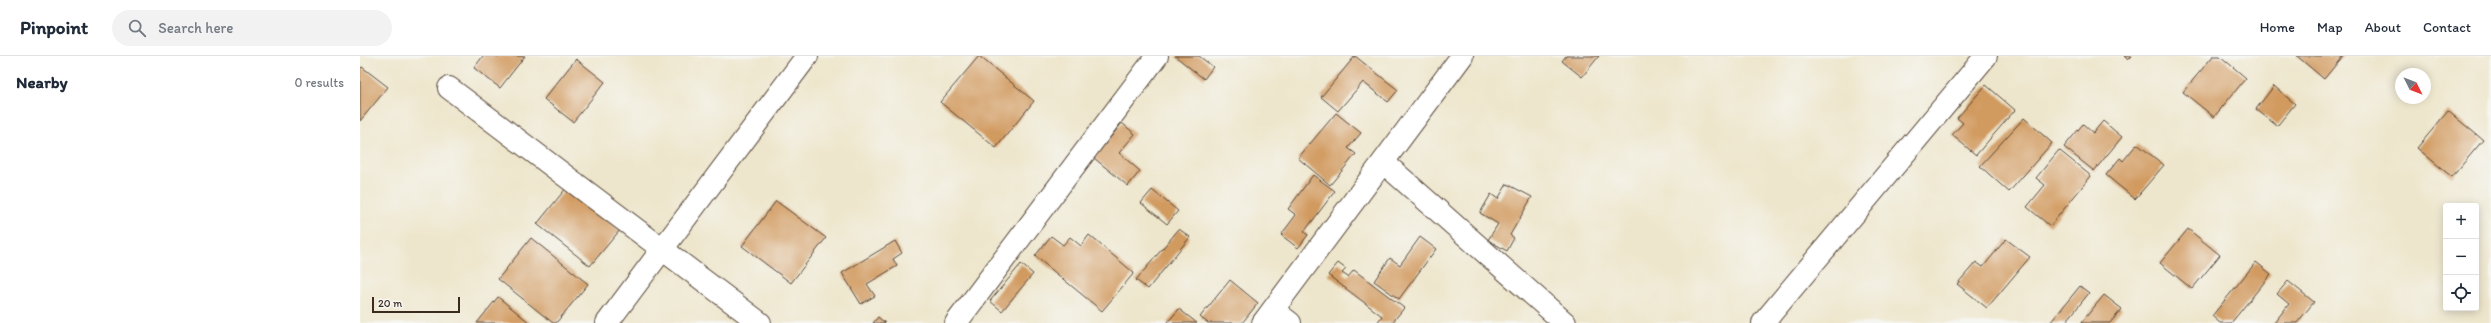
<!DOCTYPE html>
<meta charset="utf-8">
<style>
:root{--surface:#fff;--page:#f2f2f3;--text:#1f2937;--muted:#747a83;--line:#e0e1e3}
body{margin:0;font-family:Itim,sans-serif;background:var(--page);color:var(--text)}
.controls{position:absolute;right:12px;bottom:12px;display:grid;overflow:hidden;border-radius:4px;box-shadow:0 2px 10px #0003}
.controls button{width:36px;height:36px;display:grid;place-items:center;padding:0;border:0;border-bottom:1px solid var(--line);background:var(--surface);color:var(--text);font:20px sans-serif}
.compass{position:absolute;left:2035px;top:12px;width:36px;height:36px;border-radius:50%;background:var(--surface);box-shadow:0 2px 10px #0003;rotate:132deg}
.scale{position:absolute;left:12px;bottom:10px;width:88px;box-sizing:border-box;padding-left:4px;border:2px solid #3b2a1e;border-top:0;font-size:11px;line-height:14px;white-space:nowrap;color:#3b2a1e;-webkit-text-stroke:3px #f6f6f2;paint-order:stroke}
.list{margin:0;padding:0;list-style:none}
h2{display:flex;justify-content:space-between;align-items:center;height:52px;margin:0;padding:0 16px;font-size:17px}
h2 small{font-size:13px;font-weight:400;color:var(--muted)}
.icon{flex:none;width:22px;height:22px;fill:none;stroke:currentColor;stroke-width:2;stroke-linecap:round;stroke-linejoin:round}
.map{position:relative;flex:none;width:2131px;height:267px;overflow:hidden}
header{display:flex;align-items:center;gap:24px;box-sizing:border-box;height:56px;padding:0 20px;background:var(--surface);border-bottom:1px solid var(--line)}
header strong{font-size:19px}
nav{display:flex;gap:22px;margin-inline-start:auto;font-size:14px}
.search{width:280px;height:36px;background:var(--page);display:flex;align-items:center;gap:10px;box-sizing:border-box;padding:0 14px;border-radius:22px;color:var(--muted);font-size:15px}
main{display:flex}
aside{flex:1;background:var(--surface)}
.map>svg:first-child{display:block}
.building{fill:#d19a5e}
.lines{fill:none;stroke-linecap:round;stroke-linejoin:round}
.street-casing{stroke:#564638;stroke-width:24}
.street{stroke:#fff;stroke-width:22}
</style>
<header>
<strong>Pinpoint</strong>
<div class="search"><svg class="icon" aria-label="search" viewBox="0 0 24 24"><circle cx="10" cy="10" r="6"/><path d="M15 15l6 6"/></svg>Search here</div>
<nav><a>Home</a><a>Map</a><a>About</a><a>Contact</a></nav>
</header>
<main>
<aside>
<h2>Nearby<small>0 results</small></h2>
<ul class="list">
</ul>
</aside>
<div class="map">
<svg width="2131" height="267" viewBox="0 0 2131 267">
<rect width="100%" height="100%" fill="#f6f6f2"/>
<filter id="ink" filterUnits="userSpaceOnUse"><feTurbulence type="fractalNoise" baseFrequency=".025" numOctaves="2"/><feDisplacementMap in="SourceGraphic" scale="8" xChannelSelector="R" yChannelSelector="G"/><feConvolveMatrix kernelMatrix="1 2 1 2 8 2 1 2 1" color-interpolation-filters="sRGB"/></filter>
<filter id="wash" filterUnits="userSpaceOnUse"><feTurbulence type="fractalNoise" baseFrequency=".012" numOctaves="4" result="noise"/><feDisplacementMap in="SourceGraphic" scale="16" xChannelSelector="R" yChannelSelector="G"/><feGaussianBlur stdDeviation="0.9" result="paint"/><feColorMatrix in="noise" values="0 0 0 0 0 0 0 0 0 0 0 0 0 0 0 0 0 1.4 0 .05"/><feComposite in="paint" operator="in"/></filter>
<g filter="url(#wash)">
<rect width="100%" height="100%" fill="#eee6cc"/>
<g id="blocks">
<path class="building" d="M 123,0 L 165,0 L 140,32 L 114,12 Z
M 619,0 L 674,45 L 636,92 L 580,46 Z
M 815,0 L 839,0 L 853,11 L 844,23 Z
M 995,0 L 1038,34 L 1028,46 L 1003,26 L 978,55 L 961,41 Z
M 1206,0 L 1239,0 L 1222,21 L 1202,5 Z
M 1764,0 L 1772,0 L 1768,4 Z
M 1853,0 L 1860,0 L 1886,22 L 1854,61 L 1823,36 Z
M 1937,0 L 1983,0 L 1964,23 Z
M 216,3 L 245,26 L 213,66 L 184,43 Z
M 2,11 L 28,31 L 0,65 L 0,13 Z
M 1626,29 L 1655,54 L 1616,99 L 1592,79 L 1603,67 L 1597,62 Z
M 1914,30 L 1935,48 L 1917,70 L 1896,53 Z
M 2088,55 L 2123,84 L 2092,121 L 2057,92 Z
M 976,57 L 1001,77 L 988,92 L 996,98 L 970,129 L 938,102 Z
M 1664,62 L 1692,87 L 1649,136 L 1620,110 Z
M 1743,65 L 1762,81 L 1734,115 L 1704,91 L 1723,68 L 1733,77 Z
M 762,67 L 775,78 L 759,97 L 780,115 L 768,130 L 734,102 Z
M 1777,88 L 1804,109 L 1775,143 L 1746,119 L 1760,102 L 1763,105 Z
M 1699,94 L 1731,120 L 1690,170 L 1667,151 L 1685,129 L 1676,122 Z
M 953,119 L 975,135 L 944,176 L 948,179 L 938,192 L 921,179 L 936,159 L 928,153 Z
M 1147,128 L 1172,141 L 1150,179 L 1154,182 L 1147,195 L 1128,184 L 1138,168 L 1120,157 L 1131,138 L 1138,143 Z
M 207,131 L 260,174 L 230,210 L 177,168 Z
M 792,134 L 818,155 L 807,168 L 781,147 Z
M 416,145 L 466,182 L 431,227 L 382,190 Z
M 819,173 L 830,181 L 788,233 L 776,224 Z
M 1828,173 L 1860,199 L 1832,233 L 1800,207 Z
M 729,179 L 774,217 L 742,255 L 675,200 L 691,180 L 703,189 L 710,181 L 721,190 Z
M 1060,181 L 1076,193 L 1039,243 L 1014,225 L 1030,202 L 1040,209 Z
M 171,182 L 228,228 L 196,267 L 193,267 L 138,223 Z
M 1646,183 L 1670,201 L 1627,252 L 1597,228 L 1616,206 L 1623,211 Z
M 535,185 L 542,197 L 533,203 L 537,210 L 507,228 L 515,240 L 501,248 L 482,217 Z
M 1896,206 L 1911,218 L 1871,267 L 1860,267 L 1852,260 Z
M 978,207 L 986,213 L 982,217 L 988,221 L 994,214 L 1044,252 L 1032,267 L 1017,267 L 1022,260 L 968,219 Z
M 661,208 L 673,218 L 642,255 L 630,245 Z
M 870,224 L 898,247 L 882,267 L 848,267 L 840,261 Z
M 1928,225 L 1954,246 L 1937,267 L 1914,267 L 1929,248 L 1917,238 Z
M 1720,230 L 1729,237 L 1705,267 L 1690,267 Z
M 1744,239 L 1762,253 L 1750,267 L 1721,267 Z
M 138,241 L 170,267 L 117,267 Z
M 819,253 L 837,267 L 807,267 Z
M 518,261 L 525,267 L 513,267 Z"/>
</g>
</g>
<g filter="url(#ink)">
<use href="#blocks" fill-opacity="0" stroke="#564638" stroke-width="1"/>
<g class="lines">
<defs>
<path id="street" d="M 89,32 L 400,267
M 1023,106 L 1205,267
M 913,254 L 930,267
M 247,267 L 447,0
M 596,267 L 797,0
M 903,267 L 1102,0
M 1403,267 L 1626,0"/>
</defs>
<use href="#street" class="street-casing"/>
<use href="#street" class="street"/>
</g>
</g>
</svg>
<div class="controls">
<button>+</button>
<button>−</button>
<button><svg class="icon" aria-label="locate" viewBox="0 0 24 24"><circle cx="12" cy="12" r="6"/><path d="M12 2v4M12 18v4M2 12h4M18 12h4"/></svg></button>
</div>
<svg class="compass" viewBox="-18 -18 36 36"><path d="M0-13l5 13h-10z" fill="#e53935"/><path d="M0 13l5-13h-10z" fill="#747a83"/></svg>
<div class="scale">20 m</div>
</div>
</main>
